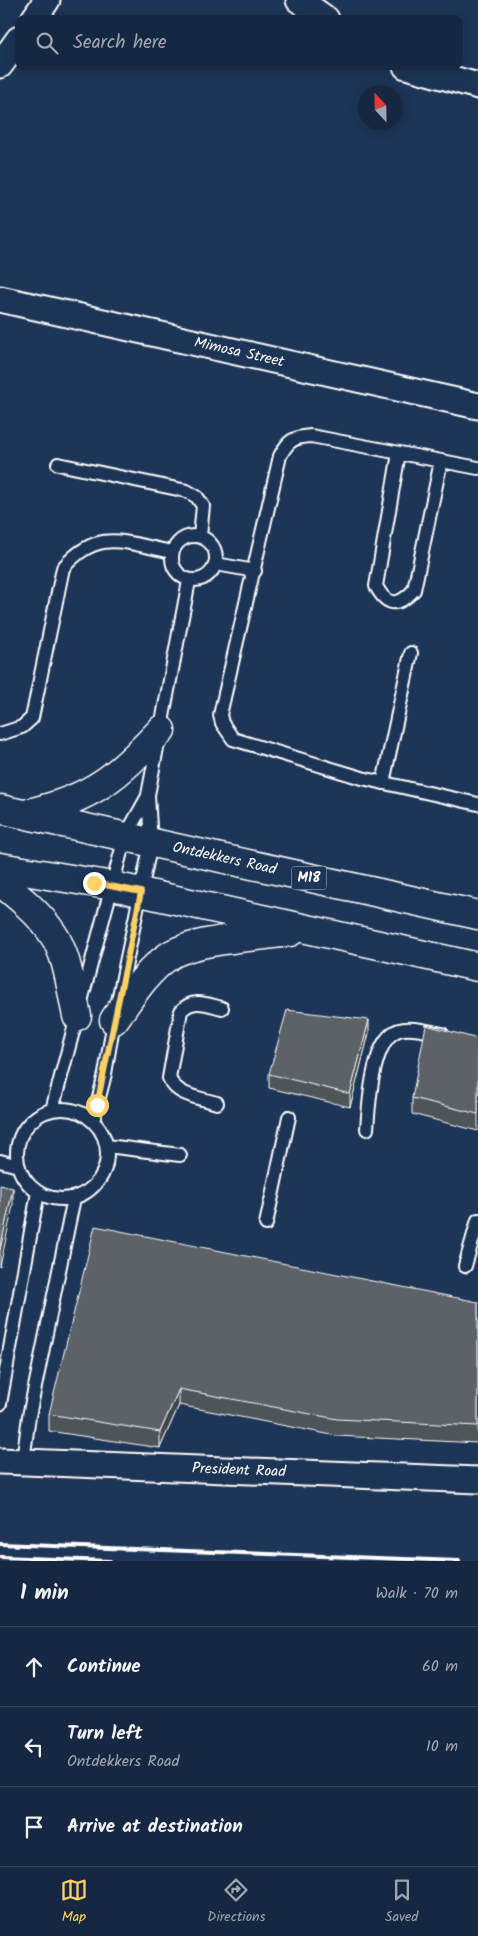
<!DOCTYPE html>
<meta charset="utf-8">
<style>
:root{--surface:#162841;--page:#1f3048;--text:#f1f3f6;--muted:#9ea6b1;--line:#35445a;--accent:#ffd166}
body{margin:0;font-family:Kalam,sans-serif;background:var(--page);color:var(--text)}
.compass{position:absolute;left:358px;top:85px;width:45px;height:45px;border-radius:50%;background:var(--surface);box-shadow:0 2px 12px #0003;rotate:338deg}
.stop{position:absolute;width:15px;height:15px;margin:-11px;border:4px solid #ffd166;border-radius:50%;background:#fff}
.stop.end{background:#ffd166;border-color:#fff;box-shadow:0 1px 5px #0008}
.list{margin:0;padding:0;list-style:none}
h2{display:flex;justify-content:space-between;align-items:center;height:65px;margin:0;padding:0 20px;font-size:21px}
h2 small{font-size:16px;font-weight:400;color:var(--muted)}
.list li{display:grid;grid-template-columns:32px 1fr auto;gap:15px;align-items:center;box-sizing:border-box;height:80px;padding:0 20px;border-top:1px solid var(--line)}
.list b{display:block;font-size:19px;white-space:nowrap}
.list p{margin:0;font-size:16px;white-space:nowrap;color:var(--muted)}
.list em{font-size:16px;font-style:normal;color:var(--muted)}
.icon{flex:none;width:28px;height:28px;fill:none;stroke:currentColor;stroke-width:2;stroke-linecap:round;stroke-linejoin:round}
.map{position:relative;flex:none;width:478px;height:1561px;overflow:hidden}
.search{position:absolute;background:var(--surface);box-shadow:0 2px 12px #0003;left:15px;right:15px;top:15px;height:55px;display:flex;align-items:center;gap:12px;box-sizing:border-box;padding:0 18px;border-radius:10px;color:var(--muted);font-size:19px}
.sheet{height:305px;background:var(--surface)}
nav{display:flex;justify-content:space-around;align-items:center;box-sizing:border-box;height:70px;border-top:1px solid var(--line);background:var(--surface);font-size:14px;color:var(--muted)}
nav a{display:grid;justify-items:center;gap:2px}
nav .on{color:var(--accent)}
.map>svg:first-child{display:block}
.lines{fill:none;stroke-linecap:round;stroke-linejoin:round}
.service-casing{stroke:#fff;stroke-width:16}
.minor-casing{stroke:#fff;stroke-width:29}
.primary-casing{stroke:#fff;stroke-width:31}
.service{stroke:#1d3557;stroke-width:12}
.minor{stroke:#1d3557;stroke-width:25}
.primary{stroke:#1d3557;stroke-width:28}
.rail{stroke:#fff;stroke-width:4}
.wall{fill:#4e5459;stroke:#fff}
.shaded-wall{fill:#404548;stroke:#fff}
.building{fill:#5b6267;stroke:#fff}
.route{stroke:#ffd166;stroke-width:6}
.labels{text-anchor:middle;dominant-baseline:central;stroke-width:4;stroke-linejoin:round;paint-order:stroke}
.shield{fill:#1d3557;stroke:#bbc2cd;stroke-width:1}
.shield-label{font-size:14px;font-weight:bold;fill:#fff}
.street-label{font-size:15px;fill:#fff;stroke:#1d3557}
</style>
<div class="map">
<svg width="478" height="1561" viewBox="0 0 478 1561">
<rect width="100%" height="100%" fill="#1d3557"/>
<filter id="ink" filterUnits="userSpaceOnUse"><feTurbulence type="fractalNoise" baseFrequency=".02" numOctaves="2"/><feDisplacementMap in="SourceGraphic" scale="10" xChannelSelector="R" yChannelSelector="G"/><feConvolveMatrix kernelMatrix="1 2 1 2 8 2 1 2 1" color-interpolation-filters="sRGB"/></filter>
<g filter="url(#ink)">
<g class="lines">
<defs>
<path id="service" d="M 399,453 L 376,586 C 387,607 398,607 414,590 L 441,461
M 58,464 L 187,491 L 197,497 L 203,506 L 200,536
M 478,468 L 311,436 C 293,437 288,441 280,456 L 220,715 L 222,723 L 233,739 L 362,778 L 478,804
M172 558a22 22 0 1 1 44 0a22 22 0 1 1-44 0Z
M 216,564 L 255,571
M 0,734 L 22,727 L 32,718 L 63,568 C 98,527 125,543 172,552
M 383,783 L 411,653
M 217,1103 C 201,1098 176,1096 169,1078 L 181,1011 C 193,998 206,1004 222,1008
M17 1154a45 45 0 1 1 90 0a45 45 0 1 1-90 0Z
M 52,1110 L 125,837 L 148,796
M 93,1121 L 105,1074 L 114,1020 L 151,843 L 148,795 L 189,581
M 367,1129 C 369,1104 372,1038 399,1030 C 411,1026 429,1032 442,1034
M 107,1146 L 180,1155
M 0,1161 L 18,1166
M 266,1224 L 289,1117
M 465,1266 L 478,1220
M 0,1404 L 38,1192
M 23,1461 L 29,1416 L 74,1198"/>
<g id="minor">
<path d="M 299,0 L 326,19"/>
<path d="M 34,19 L 47,0"/>
<path d="M 0,65 L 19,39"/>
<path d="M 406,66 L 478,86"/>
<path id="s1" d="M 0,299 L 478,406"/>
<path id="s2" d="M 0,1461 L 478,1480"/>
</g>
<g id="primary">
<path id="s3" d="M 0,809 L 478,915"/>
<path d="M 29,813 C 93,798 117,777 161,730"/>
<path d="M 0,867 L 113,886 L 478,967"/>
<path d="M 0,882 C 19,897 39,913 53,934 C 68,956 71,990 77,1016"/>
<path d="M 114,1020 C 130,998 146,971 169,956 C 195,939 259,937 290,932"/>
</g>
</defs>
<use href="#service" class="service-casing"/>
<use href="#minor" class="minor-casing"/>
<use href="#primary" class="primary-casing"/>
<use href="#service" class="service"/>
<use href="#minor" class="minor"/>
<use href="#primary" class="primary"/>
<path class="rail" d="M 0,1544 L 459,1561
M 0,1557 L 110,1561"/>
</g>
<path class="wall" d="M 369,1033 L 350,1107 L 269,1088 L 269,1074 Z
M 478,1039 L 478,1131 L 412,1114 L 412,1098 Z
M 478,1302 L 478,1443 L 337,1436 L 179,1405 L 160,1448 L 49,1431 L 49,1414 Z"/>
<path class="shaded-wall" d="M 369,1020 L 369,1033 L 350,1107 L 350,1094 Z
M 13,1188 L 13,1205 L 0,1267 L 0,1250 Z
M 179,1389 L 179,1405 L 160,1448 L 160,1432 Z"/>
<path class="building" d="M 287,1010 L 369,1020 L 350,1094 L 269,1074 Z
M 426,1025 L 478,1039 L 478,1114 L 412,1098 Z
M 0,1185 L 13,1188 L 0,1250 Z
M 95,1226 L 478,1302 L 478,1426 L 337,1419 L 179,1389 L 160,1432 L 49,1414 Z"/>
</g>
<g class="lines" filter="url(#ink)">
<path class="route" d="M 94,883 L 141,892 L 97,1105"/>
</g>
<g class="labels">
<rect class="shield" x="291.5" y="866.5" width="35" height="23" rx="4"/>
<g class="shield-label">
<text x="309" y="878">M18</text>
</g>
<g class="street-label">
<text stroke="none"><textPath href="#s1" startOffset="245">Mimosa Street</textPath></text>
<text stroke="none"><textPath href="#s3" startOffset="230">Ontdekkers Road</textPath></text>
<text stroke="none"><textPath href="#s2" startOffset="239">President Road</textPath></text>
</g>
</g>
</svg>
<svg class="compass" viewBox="-18 -18 36 36"><path d="M0-13l5 13h-10z" fill="#e53935"/><path d="M0 13l5-13h-10z" fill="#9ea6b1"/></svg>
<div class="stop" style="left:97px;top:1105px"></div>
<div class="stop end" style="left:94px;top:883px"></div>
<div class="search"><svg class="icon" aria-label="search" viewBox="0 0 24 24"><circle cx="10" cy="10" r="6"/><path d="M15 15l6 6"/></svg>Search here</div>
</div>
<section class="sheet">
<h2>1 min<small>Walk · 70 m</small></h2>
<ul class="list">
<li><svg class="icon" aria-label="ahead" viewBox="0 0 24 24"><path d="M12 20V5M6 11l6-6 6 6"/></svg><div><b>Continue</b></div><em>60 m</em></li>
<li><svg class="icon" aria-label="left" viewBox="0 0 24 24"><path d="M17 20v-9H6M10 6l-5 5 5 5"/></svg><div><b>Turn left</b><p>Ontdekkers Road</p></div><em>10 m</em></li>
<li><svg class="icon" aria-label="arrive" viewBox="0 0 24 24"><path d="M6 21V4h12l-3 4 3 4H6"/></svg><div><b>Arrive at destination</b></div></li>
</ul>
</section>
<nav>
<a class="on"><svg class="icon" aria-label="map" viewBox="0 0 24 24"><path d="M3 6l6-2 6 2 6-2v14l-6 2-6-2-6 2zM9 4v14M15 6v14"/></svg>Map</a>
<a><svg class="icon" aria-label="directions" viewBox="0 0 24 24"><path d="M12 3l9 9-9 9-9-9zM9 14v-3h6M13 9l2 2-2 2"/></svg>Directions</a>
<a><svg class="icon" aria-label="saved" viewBox="0 0 24 24"><path d="M7 4h10v16l-5-4-5 4z"/></svg>Saved</a>
</nav>
